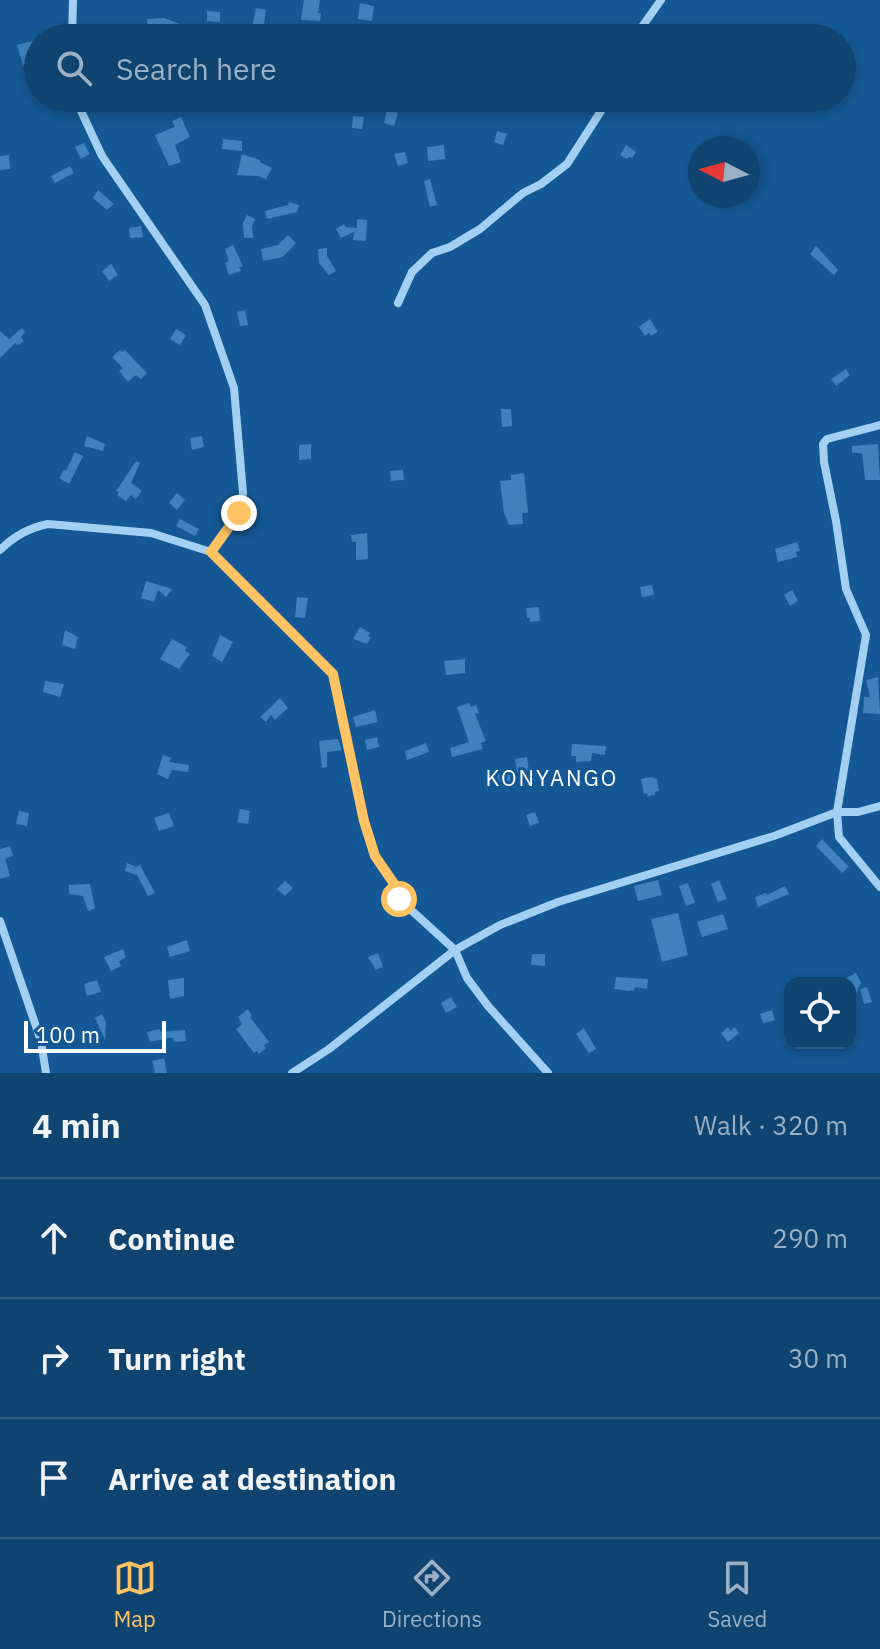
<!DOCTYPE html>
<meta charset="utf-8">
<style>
:root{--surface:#0f4370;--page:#184a75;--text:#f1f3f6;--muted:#9bb0c3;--line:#2f5c83;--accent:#ffc364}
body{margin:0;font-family:"IBM Plex Sans",sans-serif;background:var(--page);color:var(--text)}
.controls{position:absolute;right:24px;bottom:24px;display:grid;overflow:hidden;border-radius:16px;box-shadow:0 4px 12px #0003}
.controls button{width:72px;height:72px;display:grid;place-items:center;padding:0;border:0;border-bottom:2px solid var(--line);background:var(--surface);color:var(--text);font:40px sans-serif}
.compass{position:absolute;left:688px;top:136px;width:72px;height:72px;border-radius:50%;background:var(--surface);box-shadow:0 4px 12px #0003;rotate:276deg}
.scale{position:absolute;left:24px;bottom:20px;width:142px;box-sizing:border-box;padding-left:8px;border:4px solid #fff;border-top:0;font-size:22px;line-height:28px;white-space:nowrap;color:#fff;-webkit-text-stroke:6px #145995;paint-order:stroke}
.stop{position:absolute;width:24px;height:24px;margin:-18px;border:6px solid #ffc364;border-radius:50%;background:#fff}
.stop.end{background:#ffc364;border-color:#fff;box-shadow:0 2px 8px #0008}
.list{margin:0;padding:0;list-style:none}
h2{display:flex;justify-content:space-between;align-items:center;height:104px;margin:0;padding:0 32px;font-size:34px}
h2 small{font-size:26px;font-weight:400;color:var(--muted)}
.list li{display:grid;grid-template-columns:52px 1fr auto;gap:24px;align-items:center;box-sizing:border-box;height:120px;padding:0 32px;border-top:2px solid var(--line)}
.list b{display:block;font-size:30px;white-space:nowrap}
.list em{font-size:26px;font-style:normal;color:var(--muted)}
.icon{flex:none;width:44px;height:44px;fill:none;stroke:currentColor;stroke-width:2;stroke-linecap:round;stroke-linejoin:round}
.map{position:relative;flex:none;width:880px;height:1073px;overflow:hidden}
.search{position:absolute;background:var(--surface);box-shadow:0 4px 12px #0003;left:24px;right:24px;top:24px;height:88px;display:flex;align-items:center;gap:20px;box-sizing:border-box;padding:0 28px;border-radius:44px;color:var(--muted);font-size:30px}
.sheet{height:464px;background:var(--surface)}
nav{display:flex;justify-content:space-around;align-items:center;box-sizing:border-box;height:112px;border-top:2px solid var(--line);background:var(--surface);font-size:22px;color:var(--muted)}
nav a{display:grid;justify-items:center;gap:4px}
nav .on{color:var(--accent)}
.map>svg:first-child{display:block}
.building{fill:#3d82bd}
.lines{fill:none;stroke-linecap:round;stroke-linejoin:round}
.minor{stroke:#a3cff2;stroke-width:8}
.route{stroke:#ffc364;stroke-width:10}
.labels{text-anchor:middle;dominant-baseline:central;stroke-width:6;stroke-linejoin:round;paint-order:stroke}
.neighbourhood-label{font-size:22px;letter-spacing:2px;fill:#fff;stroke:#145995}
</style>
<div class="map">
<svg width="880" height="1073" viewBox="0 0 880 1073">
<rect width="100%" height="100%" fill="#145995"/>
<path class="building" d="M 304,0 L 320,0 L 318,13 L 321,13 L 320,21 L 301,20 Z
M 360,3 L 374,6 L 372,21 L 358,19 Z
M 256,8 L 266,10 L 263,31 L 282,33 L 281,38 L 250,38 Z
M 207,11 L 220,12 L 220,22 L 207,21 Z
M 164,18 L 193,29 L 193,30 L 159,32 L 159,36 L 148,37 L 147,19 Z
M 32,41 L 38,55 L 36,57 L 37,61 L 23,65 L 17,45 Z
M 294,98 L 328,99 L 328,106 L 313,105 L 312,110 L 293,107 Z
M 478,99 L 497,99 L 497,110 L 464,110 L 465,101 L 478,102 Z
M 387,109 L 398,113 L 394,126 L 384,123 Z
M 353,116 L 364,117 L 362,129 L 352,128 Z
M 181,117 L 190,137 L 175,145 L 181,162 L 169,166 L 155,135 L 175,127 L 172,121 Z
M 497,131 L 507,134 L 503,145 L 494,142 Z
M 223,139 L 242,141 L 242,151 L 222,149 Z
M 84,143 L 90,154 L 81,159 L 75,147 Z
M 444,145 L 445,159 L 428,161 L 427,147 Z
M 626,145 L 636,152 L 632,158 L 629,157 L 627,159 L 620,155 Z
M 405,152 L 408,163 L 398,166 L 394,154 Z
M 242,154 L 260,160 L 260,162 L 272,168 L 266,179 L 258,176 L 237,175 Z
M 9,155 L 10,169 L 0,170 L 0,156 Z
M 70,166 L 74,173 L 55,183 L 51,176 Z
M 430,179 L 437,205 L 430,207 L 424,181 Z
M 98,190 L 114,204 L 107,210 L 93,198 Z
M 289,202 L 299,205 L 297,212 L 267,219 L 265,211 L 288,205 Z
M 247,215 L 255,219 L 252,226 L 253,238 L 244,238 L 243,223 Z
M 357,219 L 367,220 L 366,241 L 353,240 L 354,232 L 341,238 L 336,229 L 344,224 L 346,227 L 357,228 Z
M 141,226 L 143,237 L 130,238 L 129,228 Z
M 288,235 L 296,243 L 283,257 L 263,261 L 261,249 L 278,245 Z
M 233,245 L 243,266 L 239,267 L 241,271 L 229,275 L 225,263 L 229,261 L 225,249 Z
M 816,246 L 838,270 L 834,275 L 810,254 Z
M 327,248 L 327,256 L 336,271 L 329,275 L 319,263 L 318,249 Z
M 111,264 L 118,275 L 109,281 L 102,271 Z
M 245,310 L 248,325 L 240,326 L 237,312 Z
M 650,319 L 658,332 L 651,336 L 649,333 L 645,336 L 639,327 Z
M 22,328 L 25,332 L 21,337 L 24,341 L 18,345 L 15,343 L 0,358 L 0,331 L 9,339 Z
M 176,329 L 186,335 L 180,345 L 170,339 Z
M 120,350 L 122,352 L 125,350 L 147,373 L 141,379 L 136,375 L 128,382 L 119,371 L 123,368 L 112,357 Z
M 846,369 L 850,375 L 836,386 L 831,379 Z
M 501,409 L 511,409 L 512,426 L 502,427 Z
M 87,436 L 105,444 L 103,451 L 84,446 Z
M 202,436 L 204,447 L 192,450 L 190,438 Z
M 311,444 L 311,459 L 299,460 L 299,445 Z
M 878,444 L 880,480 L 865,480 L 862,453 L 852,453 L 852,446 Z
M 75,452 L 83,456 L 69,484 L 59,478 L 64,470 L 66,471 Z
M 136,461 L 140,463 L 131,483 L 142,491 L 136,499 L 131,495 L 126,501 L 117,495 L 119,492 L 116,491 Z
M 403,470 L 404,480 L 391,481 L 390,471 Z
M 524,473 L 528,513 L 522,513 L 523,524 L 509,525 L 504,513 L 500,481 L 511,480 L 511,475 Z
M 177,493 L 185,500 L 177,510 L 169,503 Z
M 180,519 L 199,529 L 195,536 L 176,526 Z
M 367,533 L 368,559 L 356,560 L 356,542 L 352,542 L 351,535 Z
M 797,542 L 800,551 L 796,552 L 797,557 L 778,562 L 775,549 Z
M 146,581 L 172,589 L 166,597 L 158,590 L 154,602 L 141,598 Z
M 652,585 L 654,595 L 642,597 L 640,587 Z
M 792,590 L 798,601 L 790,606 L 784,595 Z
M 297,597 L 308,598 L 305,618 L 295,617 Z
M 539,607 L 540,621 L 530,622 L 530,618 L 527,618 L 526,608 Z
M 360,627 L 370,633 L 368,636 L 371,637 L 367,644 L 353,639 Z
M 65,630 L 78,637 L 75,649 L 62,645 Z
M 220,635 L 233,642 L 222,662 L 212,656 Z
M 172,639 L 187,647 L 185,651 L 190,654 L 179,669 L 160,659 Z
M 465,659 L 465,673 L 446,675 L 444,661 Z
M 878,677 L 880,714 L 863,713 L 864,697 L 870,697 L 866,680 Z
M 45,681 L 64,684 L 60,697 L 43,692 Z
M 280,698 L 288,708 L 275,720 L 271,715 L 266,722 L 260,717 Z
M 469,703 L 471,707 L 476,705 L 479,713 L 475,714 L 486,741 L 481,743 L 483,749 L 452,757 L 450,748 L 469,742 L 457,707 Z
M 375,710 L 378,722 L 356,727 L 353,717 Z
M 377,737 L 379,747 L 367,750 L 365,740 Z
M 338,739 L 342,750 L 327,752 L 327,767 L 322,768 L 319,741 Z
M 426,743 L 429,752 L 407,760 L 405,751 Z
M 572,744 L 606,746 L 605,755 L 592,753 L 591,761 L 576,762 L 576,756 L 571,756 Z
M 163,755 L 171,758 L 169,762 L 189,765 L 188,772 L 172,770 L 168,779 L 157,774 Z
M 527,757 L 529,771 L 517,773 L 515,759 Z
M 512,771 L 513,783 L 500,784 L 497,775 Z
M 651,777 L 657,779 L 659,791 L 655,792 L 655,795 L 648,796 L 647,793 L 644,794 L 641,779 Z
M 240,809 L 250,811 L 248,824 L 237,822 Z
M 19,811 L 29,813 L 27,826 L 16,824 Z
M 535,812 L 539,823 L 530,826 L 526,815 Z
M 169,813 L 174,826 L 159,831 L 154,818 Z
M 822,839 L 849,867 L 842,873 L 816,846 Z
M 10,846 L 13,856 L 5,859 L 10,876 L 0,879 L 0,849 Z
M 127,863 L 137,867 L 140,865 L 155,893 L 148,896 L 137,875 L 125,871 Z
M 658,880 L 662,895 L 638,901 L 634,886 Z
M 719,880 L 727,899 L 718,902 L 711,884 Z
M 285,881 L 293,888 L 285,896 L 277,889 Z
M 688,883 L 695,903 L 686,906 L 679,886 Z
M 90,884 L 95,908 L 88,911 L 83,896 L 69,894 L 69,885 Z
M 785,886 L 789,894 L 758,907 L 755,897 L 766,893 L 767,895 Z
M 678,913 L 688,955 L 662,962 L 651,919 Z
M 723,914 L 728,929 L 702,937 L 697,922 Z
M 187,940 L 190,951 L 170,957 L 167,947 Z
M 123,949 L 126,957 L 119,961 L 121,966 L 111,971 L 104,957 Z
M 378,953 L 383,967 L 376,970 L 368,957 Z
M 532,954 L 545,954 L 545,966 L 531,965 Z
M 856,973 L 861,983 L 850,1007 L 850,983 L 837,983 Z
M 616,977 L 648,979 L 647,989 L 635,987 L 634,990 L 629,991 L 614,989 Z
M 184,978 L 184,996 L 170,999 L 168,980 Z
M 97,980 L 101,992 L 87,996 L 84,984 Z
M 867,987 L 872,1002 L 864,1004 L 860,989 Z
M 451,997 L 457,1007 L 446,1013 L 441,1003 Z
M 248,1009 L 252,1016 L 250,1017 L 269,1042 L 264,1045 L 266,1048 L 259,1054 L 257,1051 L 254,1053 L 236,1029 L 242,1024 L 238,1017 Z
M 772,1010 L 775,1020 L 763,1023 L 760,1014 Z
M 102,1014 L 106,1022 L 105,1040 L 95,1018 Z
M 728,1027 L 730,1031 L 735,1027 L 739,1033 L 728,1042 L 721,1033 Z
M 584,1028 L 596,1049 L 589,1053 L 576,1034 Z
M 160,1029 L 161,1032 L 185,1030 L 186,1041 L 174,1042 L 173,1038 L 168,1038 L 150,1042 L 147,1032 Z
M 164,1058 L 167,1073 L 155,1073 L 152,1061 Z"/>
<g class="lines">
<path class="minor" d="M 72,38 L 73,0
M 634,38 L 661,0
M 75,98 L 102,156 L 205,305 L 234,388 L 243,493 L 239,513 L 211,552
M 398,303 L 412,272 L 432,253 L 450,247 L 480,229 L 523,193 L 541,184 L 567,164 L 601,111 L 605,98
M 880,425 L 827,439 L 823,444 L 824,462 L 836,521 L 846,589 L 866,635 L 837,812 L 839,837 L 880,887
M 0,550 C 14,536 28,528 48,524 L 151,533 L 211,552 L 333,674 L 364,821 L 375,856 L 397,888 L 399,899 L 455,950 L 467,978 L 488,1006 L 548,1073
M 0,921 L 41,1041 L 46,1073
M 292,1073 L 329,1049 L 455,950 L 500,925 L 558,902 L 774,836 L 837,812 L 858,812 L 880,806"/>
</g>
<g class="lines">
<path class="route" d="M 239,513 L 211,552 L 333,674 L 364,821 L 375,856 L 397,888 L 399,899"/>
</g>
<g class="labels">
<g class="neighbourhood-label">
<text x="552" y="777">KONYANGO</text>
</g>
</g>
</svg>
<div class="controls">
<button><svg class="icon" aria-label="locate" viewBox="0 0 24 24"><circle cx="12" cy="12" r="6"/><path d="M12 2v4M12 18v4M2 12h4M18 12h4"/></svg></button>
</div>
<svg class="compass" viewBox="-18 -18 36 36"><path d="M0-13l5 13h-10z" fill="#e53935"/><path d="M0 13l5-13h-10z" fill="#9bb0c3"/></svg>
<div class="scale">100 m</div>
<div class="stop" style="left:399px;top:899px"></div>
<div class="stop end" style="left:239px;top:513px"></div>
<div class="search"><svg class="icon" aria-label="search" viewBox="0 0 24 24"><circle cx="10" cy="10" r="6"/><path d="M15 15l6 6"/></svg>Search here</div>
</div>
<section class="sheet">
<h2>4 min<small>Walk · 320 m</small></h2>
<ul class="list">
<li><svg class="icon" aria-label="ahead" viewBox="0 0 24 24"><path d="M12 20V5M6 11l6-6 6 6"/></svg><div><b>Continue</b></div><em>290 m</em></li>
<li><svg class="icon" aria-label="right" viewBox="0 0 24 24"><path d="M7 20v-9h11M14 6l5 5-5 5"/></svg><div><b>Turn right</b></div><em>30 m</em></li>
<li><svg class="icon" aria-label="arrive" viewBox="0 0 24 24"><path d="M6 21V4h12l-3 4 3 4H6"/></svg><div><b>Arrive at destination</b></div></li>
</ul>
</section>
<nav>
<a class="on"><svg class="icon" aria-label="map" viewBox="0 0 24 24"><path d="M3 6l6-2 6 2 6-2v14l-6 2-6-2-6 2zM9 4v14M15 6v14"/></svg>Map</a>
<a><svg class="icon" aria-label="directions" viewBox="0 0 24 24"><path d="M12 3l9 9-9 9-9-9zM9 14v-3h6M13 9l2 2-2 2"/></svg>Directions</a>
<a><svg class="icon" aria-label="saved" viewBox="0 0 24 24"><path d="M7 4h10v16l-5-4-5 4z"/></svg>Saved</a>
</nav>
